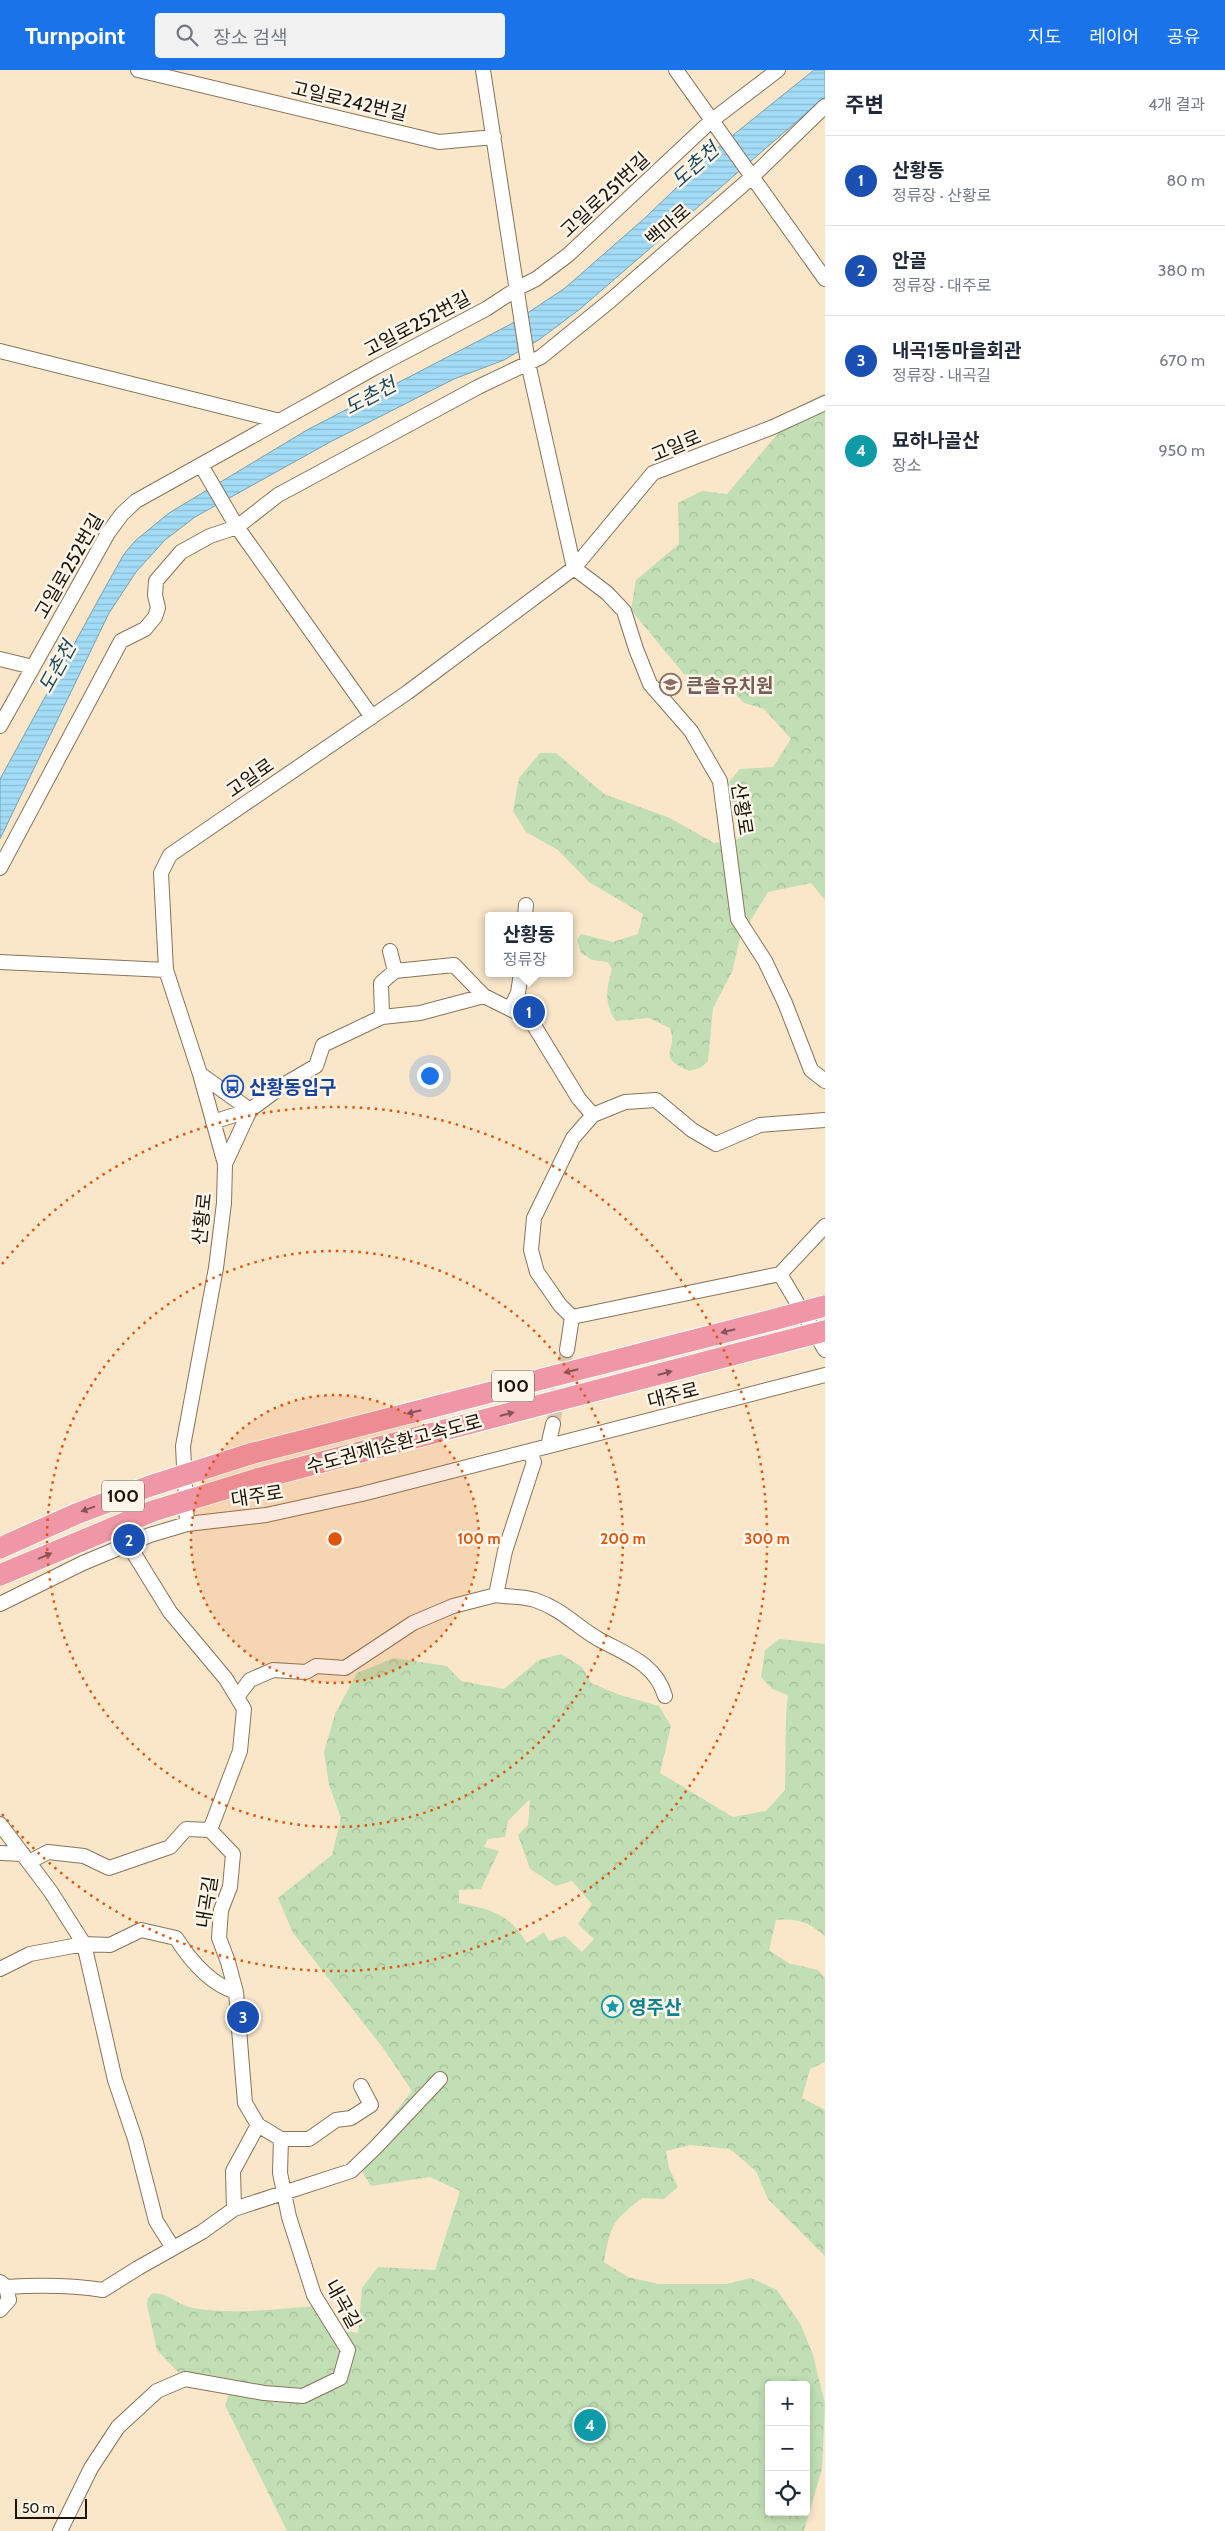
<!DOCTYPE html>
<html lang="ko">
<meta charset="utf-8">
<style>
:root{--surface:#fff;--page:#f2f2f3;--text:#1f2937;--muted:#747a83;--line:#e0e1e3;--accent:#1a73e8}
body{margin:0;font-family:Cabin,"Noto Sans KR",sans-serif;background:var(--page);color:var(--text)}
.controls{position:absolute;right:15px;bottom:15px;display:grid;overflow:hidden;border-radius:5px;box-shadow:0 2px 8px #0003}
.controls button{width:45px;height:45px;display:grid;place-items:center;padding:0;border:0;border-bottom:1px solid var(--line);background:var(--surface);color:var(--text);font:25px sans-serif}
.scale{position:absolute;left:15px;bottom:12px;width:72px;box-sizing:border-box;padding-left:5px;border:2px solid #191308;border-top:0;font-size:14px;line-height:18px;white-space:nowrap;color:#191308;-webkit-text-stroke:4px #fef6ea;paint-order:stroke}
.you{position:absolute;left:429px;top:1005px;width:18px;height:18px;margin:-12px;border:4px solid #fff;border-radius:50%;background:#1a73e8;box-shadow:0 0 0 8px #1a73e833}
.badge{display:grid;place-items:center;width:32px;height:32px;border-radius:50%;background:var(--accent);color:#fff;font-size:16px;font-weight:700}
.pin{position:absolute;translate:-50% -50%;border:2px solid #fff;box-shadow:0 1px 5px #0006}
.popup{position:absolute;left:485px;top:842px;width:88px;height:65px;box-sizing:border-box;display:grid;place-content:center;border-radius:5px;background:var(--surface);filter:drop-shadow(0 1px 4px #0005);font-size:16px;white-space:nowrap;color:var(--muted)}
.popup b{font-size:19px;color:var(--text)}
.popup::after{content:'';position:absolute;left:50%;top:100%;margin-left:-10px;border:10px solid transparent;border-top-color:var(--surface)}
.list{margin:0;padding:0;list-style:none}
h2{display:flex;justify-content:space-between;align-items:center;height:65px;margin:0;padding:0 20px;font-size:21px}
h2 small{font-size:16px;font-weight:400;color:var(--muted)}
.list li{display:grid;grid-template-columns:32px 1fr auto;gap:15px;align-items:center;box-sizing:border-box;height:90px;padding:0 20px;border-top:1px solid var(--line)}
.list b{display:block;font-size:19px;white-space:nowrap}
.list p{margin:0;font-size:16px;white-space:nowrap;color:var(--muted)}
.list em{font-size:16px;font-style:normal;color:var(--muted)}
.icon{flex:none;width:28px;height:28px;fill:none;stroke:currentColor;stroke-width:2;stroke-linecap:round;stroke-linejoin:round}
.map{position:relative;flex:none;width:825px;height:2461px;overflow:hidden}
header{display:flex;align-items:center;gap:30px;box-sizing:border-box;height:70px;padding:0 25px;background:var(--accent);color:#fff}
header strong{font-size:24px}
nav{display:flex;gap:28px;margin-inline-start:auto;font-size:18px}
.search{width:350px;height:45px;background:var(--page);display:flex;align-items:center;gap:12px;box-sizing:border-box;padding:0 18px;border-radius:5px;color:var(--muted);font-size:19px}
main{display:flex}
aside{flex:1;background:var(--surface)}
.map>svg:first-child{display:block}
.forest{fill:url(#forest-crowns);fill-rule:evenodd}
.water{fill:url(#water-rules);stroke:#79a0af}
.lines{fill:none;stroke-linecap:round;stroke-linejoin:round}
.minor-tunnel{stroke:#d8c7ad;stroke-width:14;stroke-dasharray:14 7;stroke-linecap:butt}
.minor-casing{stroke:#86755b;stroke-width:16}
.highway-casing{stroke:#fff;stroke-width:23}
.minor{stroke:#fff;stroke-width:14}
.highway{stroke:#ef96a7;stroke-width:21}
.highway-bridge-casing{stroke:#fff;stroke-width:23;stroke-linecap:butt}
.highway-bridge{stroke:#ef96a7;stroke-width:21}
.oneway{fill:#845458}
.ring{fill:none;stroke:#de560c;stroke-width:2.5;stroke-dasharray:2.5 5}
.labels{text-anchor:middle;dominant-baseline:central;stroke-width:5;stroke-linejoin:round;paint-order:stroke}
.shield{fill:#fef6ea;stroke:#5e574c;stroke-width:1}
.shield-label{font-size:18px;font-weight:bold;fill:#191308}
.street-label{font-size:19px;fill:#191308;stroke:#fef6ea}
.education-label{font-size:19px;font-weight:bold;fill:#785e54;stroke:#fef6ea;text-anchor:start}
.transit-label{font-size:19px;font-weight:bold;fill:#164399;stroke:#fef6ea;text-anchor:start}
.culture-label{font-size:19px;font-weight:bold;fill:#0d838f;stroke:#fef6ea;text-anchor:start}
.water-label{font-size:20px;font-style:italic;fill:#1b4a5d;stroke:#fef6ea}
.centre{fill:#de560c;stroke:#fef6ea;stroke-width:2.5}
.ring-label{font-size:15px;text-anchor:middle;font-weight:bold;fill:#de560c;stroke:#fef6ea;stroke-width:5;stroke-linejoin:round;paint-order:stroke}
</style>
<header>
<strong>Turnpoint</strong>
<div class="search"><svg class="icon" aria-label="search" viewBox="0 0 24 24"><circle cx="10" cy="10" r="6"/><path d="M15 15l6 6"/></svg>장소 검색</div>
<nav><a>지도</a><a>레이어</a><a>공유</a></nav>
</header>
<main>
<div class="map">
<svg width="825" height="2461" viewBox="0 0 825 2461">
<defs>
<pattern id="forest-crowns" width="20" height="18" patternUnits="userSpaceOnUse" patternTransform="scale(1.25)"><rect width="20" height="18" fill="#c1deb4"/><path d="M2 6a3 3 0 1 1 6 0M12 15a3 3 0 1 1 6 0" fill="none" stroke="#a5be99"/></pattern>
<pattern id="water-rules" width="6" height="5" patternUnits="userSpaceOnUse" patternTransform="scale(1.25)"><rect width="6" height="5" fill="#a2dcf7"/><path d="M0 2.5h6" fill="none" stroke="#8bbcd2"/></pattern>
</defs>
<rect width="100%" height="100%" fill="#fae7ca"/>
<path class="forest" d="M 825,323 L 825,830 L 811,813 L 768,822 L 740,868 L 732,902 L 713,938 L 708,991 L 700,998 L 689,1001 C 654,985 679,982 670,958 L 649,948 L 616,951 C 604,934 606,919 612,899 L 608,892 L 592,890 L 581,883 L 577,870 L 581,864 L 613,872 L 638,864 L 643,844 L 589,812 L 558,780 L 526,762 L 513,741 L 519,708 L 540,683 L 556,683 L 604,724 L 670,748 L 714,773 L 739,769 L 729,712 L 740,699 L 773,697 L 791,669 L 764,639 L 744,633 L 720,608 L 684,604 L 631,540 L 636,510 L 679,474 L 678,433 L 702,421 L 727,424 L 802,335 Z
M 779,1569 L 825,1574 L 825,1867 C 811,1852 796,1848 776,1850 L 769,1880 L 788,1893 L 818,1900 L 825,1908 L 825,1992 L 810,1999 L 802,2028 L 825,2040 L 825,2186 L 768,2129 L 756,2101 L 730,2079 L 690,2075 L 666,2081 L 669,2098 L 678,2117 L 664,2129 L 642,2128 C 612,2152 611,2153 604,2192 L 628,2207 L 658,2214 L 727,2214 L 751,2208 L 777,2220 L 801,2255 L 813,2285 L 825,2334 L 822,2399 L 804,2461 L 287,2461 L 225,2335 L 233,2314 L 178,2302 L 157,2280 L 147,2235 L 148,2228 L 153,2223 C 169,2223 178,2235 193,2238 C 234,2245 276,2239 317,2236 L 341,2260 L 358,2263 L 362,2218 L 378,2197 L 435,2200 L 460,2121 L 430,2107 L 371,2116 L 363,2103 L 362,2084 L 412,2021 L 383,1978 L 293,1863 L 278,1828 L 332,1785 L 341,1748 L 329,1715 L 324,1682 L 335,1644 L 357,1603 L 394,1588 L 447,1596 L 461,1611 L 504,1619 L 539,1590 L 561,1584 L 582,1597 L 591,1613 L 620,1625 L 659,1636 L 671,1656 L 660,1703 L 733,1747 L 766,1741 L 785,1720 L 786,1645 L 788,1625 L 772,1619 L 761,1607 L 765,1580 ZM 530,1729 L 528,1755 L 518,1765 L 530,1799 L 556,1816 L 572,1811 L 592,1834 L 578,1854 L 594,1869 L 582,1882 L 565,1866 L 549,1871 L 544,1862 L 527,1873 C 509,1844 491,1839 459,1833 L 459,1820 L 481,1819 L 499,1781 L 484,1777 L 488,1769 L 505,1767 L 508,1751 ZM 769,2315 L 806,2315 L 806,2442 L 769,2442 Z"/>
<path class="water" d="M 814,0 L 825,0 L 825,27 L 580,239 L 540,269 L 504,290 L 454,309 L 332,371 L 195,447 L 165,470 L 136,502 L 109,543 L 0,769 L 0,709 L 106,516 L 124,484 L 135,471 L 169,443 L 307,360 L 511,254 L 565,218 L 646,147 L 722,74 Z"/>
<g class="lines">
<path class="minor-tunnel" d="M 553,1354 L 567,1280"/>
<defs>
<path id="minor" d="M 138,0 L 439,72 L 494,67
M 676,0 L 825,209
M 0,281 L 280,351
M 825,333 L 773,357 L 653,403 L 574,498 L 607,523 L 624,541 L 636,579 L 650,614 L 691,661 L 720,711 L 738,849 L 765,891 L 785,933 L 811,1000 L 825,1011
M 201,395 L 237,457 L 372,647
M 0,589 L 33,597
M 0,656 L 108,463 L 122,444 L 136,431 L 376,297 L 486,239 L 518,218 L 536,209 L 568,185 L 711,51 L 778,0
M 0,798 L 121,571 L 145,559 L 155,547 L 158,538 L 155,525 L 156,511 L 181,482 L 210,466 L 237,457 L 278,425 L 478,317 L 541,287 L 611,230 L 752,107 L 825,36
M 525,846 L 526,835
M 390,881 L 395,901
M 0,892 L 166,900
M 510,939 L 518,923 L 521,903
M 382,947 L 381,913 L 395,901 L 454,895 L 484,926
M 200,1004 L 250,1040 L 225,1094
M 213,1052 L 250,1040 L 285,1014 L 316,996 L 323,975 L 382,947 L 420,943 L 484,926 L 530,949 L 579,1029 L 593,1045
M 780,1204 L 825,1156
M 572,1247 L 560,1235 L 537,1202 L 531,1180 L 534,1148 L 573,1068 L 593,1045 L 625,1032 L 656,1030 L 692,1060 L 716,1074 L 760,1055 L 825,1050
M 572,1247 L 780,1204 L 825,1280
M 567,1280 L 572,1247
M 548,1376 L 553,1354
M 529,1381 L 534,1392 L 505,1481 L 496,1525 C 508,1527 523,1526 535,1530 C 564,1540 575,1556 600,1570 C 626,1584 656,1594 665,1626
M 187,1454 L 183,1376 L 216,1198 L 224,1133 L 225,1094 L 200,1004 L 166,900 L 161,803 L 170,785 L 408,622 L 574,498 L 528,293 L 483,0
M 0,1534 L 83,1493 L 150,1465 L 187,1454 L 266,1445 L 362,1424 L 825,1305
M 237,1627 L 250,1610 L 273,1600 L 306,1602 L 316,1596 L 345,1598 L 413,1553 L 453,1536 L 496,1525
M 0,1754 L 51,1822 L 84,1874 L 110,1875 L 141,1860 L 176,1868 C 190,1890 210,1914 236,1922
M 0,1783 L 23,1784
M 29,1792 L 48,1782 L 84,1786 L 109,1798 L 170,1777 L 186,1759 L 210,1760
M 0,1899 L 30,1884 L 84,1874 L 115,2010 L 135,2069 L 156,2151 L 173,2178
M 281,2069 L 309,2069 L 336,2050 L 351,2048 L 371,2035 L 361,2016
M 234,2139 L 233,2101 L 258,2055
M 0,2212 L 6,2217 C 39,2215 71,2215 103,2220 L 138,2198 L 202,2162 L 234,2139 L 351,2101 L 376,2077 L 440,2009
M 0,2240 L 9,2230 L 6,2217
M 60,2461 L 91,2398 L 118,2357 L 157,2321 L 185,2309 L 264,2323 L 303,2326 L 340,2308 L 348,2280 L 314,2225 L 289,2147 L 280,2103 L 281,2069 L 258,2055 L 245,2033 L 236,1922 L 228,1892 L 219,1868 L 221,1840 L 230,1817 L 233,1784 L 210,1760 L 240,1681 L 244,1639 L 226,1609 L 170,1542 L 128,1474"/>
<path id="highway" d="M 250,1384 L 776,1249
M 257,1409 L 782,1272"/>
</defs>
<use href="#minor" class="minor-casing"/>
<use href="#highway" class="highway-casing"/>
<use href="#minor" class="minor"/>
<use href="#highway" class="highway"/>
<defs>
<path id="highway-bridge" d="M 776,1249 L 825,1236
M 782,1272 L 825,1261
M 0,1478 L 76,1444 L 150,1416 L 250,1384
M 0,1505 L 153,1441 L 257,1409"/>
</defs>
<use href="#highway-bridge" class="highway-bridge-casing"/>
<use href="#highway-bridge" class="highway-bridge"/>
</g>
<defs><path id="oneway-solid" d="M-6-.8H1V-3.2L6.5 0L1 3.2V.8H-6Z" transform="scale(1.25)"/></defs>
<g class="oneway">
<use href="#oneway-solid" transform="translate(728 1261) rotate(166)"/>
<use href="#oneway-solid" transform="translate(571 1301) rotate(166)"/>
<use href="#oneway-solid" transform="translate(665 1303) rotate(-15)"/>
<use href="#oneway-solid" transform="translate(414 1342) rotate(166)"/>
<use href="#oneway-solid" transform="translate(507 1344) rotate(-15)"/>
<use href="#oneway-solid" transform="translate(88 1439) rotate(160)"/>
<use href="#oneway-solid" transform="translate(45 1486) rotate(-23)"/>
</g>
<circle cx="335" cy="1469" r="144" fill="#de560c" fill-opacity=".12"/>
<g class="ring">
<circle cx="335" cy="1469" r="144"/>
<circle cx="335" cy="1469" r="288"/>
<path d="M2 1194A432 432 0 1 1 2 1744"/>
</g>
<defs>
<symbol id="school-ring" viewBox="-11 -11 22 22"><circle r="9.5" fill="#fef6ea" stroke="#8d6e63" stroke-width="1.5"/><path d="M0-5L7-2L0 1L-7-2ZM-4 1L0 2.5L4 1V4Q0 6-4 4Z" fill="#8d6e63"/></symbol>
<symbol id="bus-ring" viewBox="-11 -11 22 22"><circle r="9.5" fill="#fef6ea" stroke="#1a4fb4" stroke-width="1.5"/><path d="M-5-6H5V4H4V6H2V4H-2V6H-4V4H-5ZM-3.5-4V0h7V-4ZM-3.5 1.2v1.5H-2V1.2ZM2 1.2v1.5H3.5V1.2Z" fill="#1a4fb4"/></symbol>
<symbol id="sight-ring" viewBox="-11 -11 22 22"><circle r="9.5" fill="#fef6ea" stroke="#0f9aa8" stroke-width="1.5"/><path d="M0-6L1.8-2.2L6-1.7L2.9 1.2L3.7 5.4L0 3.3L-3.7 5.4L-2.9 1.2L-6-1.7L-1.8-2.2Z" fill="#0f9aa8"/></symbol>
</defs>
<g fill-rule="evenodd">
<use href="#school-ring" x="658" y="602" width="25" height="25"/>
<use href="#bus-ring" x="220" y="1004" width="25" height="25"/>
<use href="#sight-ring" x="600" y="1924" width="25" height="25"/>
</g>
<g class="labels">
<g class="shield">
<rect x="492" y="1300.5" width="42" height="31" rx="4"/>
<rect x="102" y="1410.5" width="42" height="31" rx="4"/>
</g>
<g class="shield-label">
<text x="513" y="1316">100</text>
<text x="123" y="1426">100</text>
</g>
<g class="street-label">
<text transform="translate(349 31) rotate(13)">고일로242번길</text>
<text transform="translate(605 125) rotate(-43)">고일로251번길</text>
<text transform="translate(668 155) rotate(-41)">백마로</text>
<text transform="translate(417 254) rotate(-28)">고일로252번길</text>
<text transform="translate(676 376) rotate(-23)">고일로</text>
<text transform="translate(69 496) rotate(-60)">고일로252번길</text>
<text transform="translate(250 708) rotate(-35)">고일로</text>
<text transform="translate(742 739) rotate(81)">산황로</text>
<text transform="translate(202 1149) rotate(-84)">산황로</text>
<text transform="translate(673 1325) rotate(-14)">대주로</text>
<text transform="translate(394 1374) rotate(-15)">수도권제1순환고속도로</text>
<text transform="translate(257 1426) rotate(-9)">대주로</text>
<text transform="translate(207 1832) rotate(-81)">내곡길</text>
<text transform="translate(343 2234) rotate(61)">내곡길</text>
</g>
<g class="education-label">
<text x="686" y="615">큰솔유치원</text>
</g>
<g class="transit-label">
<text x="249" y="1017">산황동입구</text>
</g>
<g class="culture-label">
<text x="629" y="1937">영주산</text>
</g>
<g class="water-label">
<text transform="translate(695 95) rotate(-42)">도촌천</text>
<text transform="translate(370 326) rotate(-28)">도촌천</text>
<text transform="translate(57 597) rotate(-61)">도촌천</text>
</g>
</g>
<circle cx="335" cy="1469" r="8" class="centre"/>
<g class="ring-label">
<text x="479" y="1474">100 m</text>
<text x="623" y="1474">200 m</text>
<text x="767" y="1474">300 m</text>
</g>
</svg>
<div class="controls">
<button>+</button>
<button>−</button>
<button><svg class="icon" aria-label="locate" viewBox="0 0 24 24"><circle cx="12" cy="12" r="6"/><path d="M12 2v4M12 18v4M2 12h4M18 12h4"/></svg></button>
</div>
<div class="scale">50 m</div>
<div class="you"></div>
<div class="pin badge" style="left:529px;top:942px;background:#1a4fb4">1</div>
<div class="popup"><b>산황동</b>정류장</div>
<div class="pin badge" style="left:129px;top:1470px;background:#1a4fb4">2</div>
<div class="pin badge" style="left:243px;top:1947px;background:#1a4fb4">3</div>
<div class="pin badge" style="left:590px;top:2355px;background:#0f9aa8">4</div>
</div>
<aside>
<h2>주변<small>4개 결과</small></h2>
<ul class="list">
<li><span class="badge" style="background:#1a4fb4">1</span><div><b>산황동</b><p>정류장 · 산황로</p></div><em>80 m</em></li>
<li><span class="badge" style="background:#1a4fb4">2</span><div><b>안골</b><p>정류장 · 대주로</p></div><em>380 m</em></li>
<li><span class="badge" style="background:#1a4fb4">3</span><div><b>내곡1동마을회관</b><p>정류장 · 내곡길</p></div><em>670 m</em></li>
<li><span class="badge" style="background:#0f9aa8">4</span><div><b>묘하나골산</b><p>장소</p></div><em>950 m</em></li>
</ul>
</aside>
</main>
